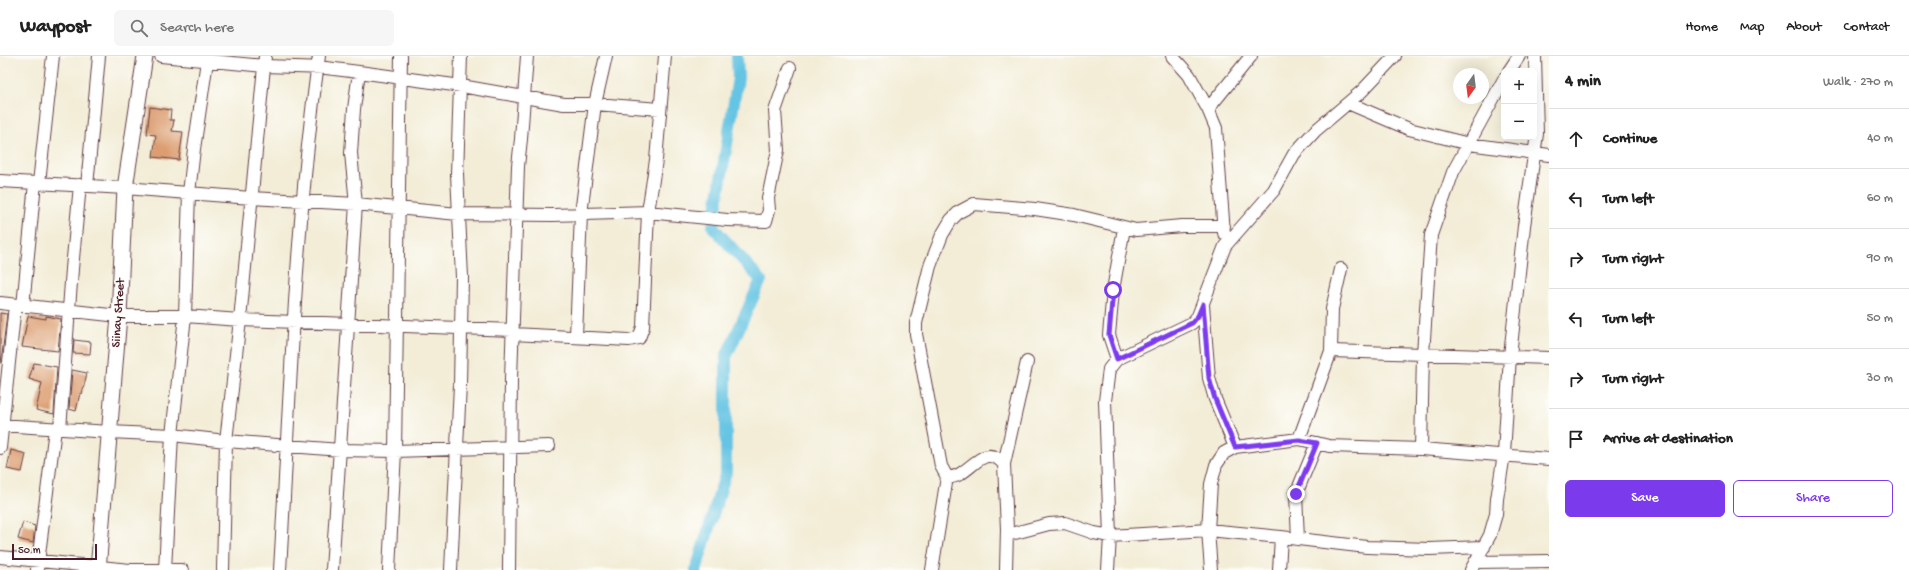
<!DOCTYPE html>
<meta charset="utf-8">
<style>
:root{--surface:#fff;--page:#f6f6f6;--text:#222;--muted:#767676;--line:#e0e0e0;--accent:#7c3aed}
body{margin:0;font-family:"Gochi Hand",sans-serif;background:var(--page);color:var(--text)}
.controls{position:absolute;right:12px;top:12px;display:grid;overflow:hidden;border-radius:6px;box-shadow:0 4px 16px #0002}
.controls button{width:36px;height:36px;display:grid;place-items:center;padding:0;border:0;border-bottom:1px solid var(--line);background:var(--surface);color:var(--text);font:20px sans-serif}
.compass{position:absolute;left:1453px;top:12px;width:36px;height:36px;border-radius:50%;background:var(--surface);box-shadow:0 4px 16px #0002;rotate:194deg}
.scale{position:absolute;left:12px;bottom:10px;width:85px;box-sizing:border-box;padding-left:4px;border:2px solid #4a1f2b;border-top:0;font-size:11px;line-height:14px;white-space:nowrap;color:#4a1f2b;-webkit-text-stroke:3px #fdfcf7;paint-order:stroke}
.stop{position:absolute;width:12px;height:12px;margin:-9px;border:3px solid #7c3aed;border-radius:50%;background:#fff}
.stop.end{background:#7c3aed;border-color:#fff;box-shadow:0 1px 4px #0008}
.list{margin:0;padding:0;list-style:none}
h2{display:flex;justify-content:space-between;align-items:center;height:52px;margin:0;padding:0 16px;font-size:17px}
h2 small{font-size:13px;font-weight:400;color:var(--muted)}
.list li{display:grid;grid-template-columns:26px 1fr auto;gap:12px;align-items:center;box-sizing:border-box;height:60px;padding:0 16px;border-top:1px solid var(--line)}
.list b{display:block;font-size:15px;white-space:nowrap}
.list em{font-size:13px;font-style:normal;color:var(--muted)}
.actions{display:flex;gap:8px;padding:12px 16px}
.actions a{flex:1;padding:9px 0;border:1px solid var(--accent);border-radius:6px;text-align:center;font-size:14px;color:var(--accent)}
.actions .main{background:var(--accent);color:#fff}
.icon{flex:none;width:22px;height:22px;fill:none;stroke:currentColor;stroke-width:2;stroke-linecap:round;stroke-linejoin:round}
.map{position:relative;flex:none;width:1549px;height:514px;overflow:hidden}
header{display:flex;align-items:center;gap:24px;box-sizing:border-box;height:56px;padding:0 20px;background:var(--surface);border-bottom:1px solid var(--line)}
header strong{font-size:19px}
nav{display:flex;gap:22px;margin-inline-start:auto;font-size:14px}
.search{width:280px;height:36px;background:var(--page);display:flex;align-items:center;gap:10px;box-sizing:border-box;padding:0 14px;border-radius:6px;color:var(--muted);font-size:15px}
main{display:flex}
aside{flex:1;background:var(--surface)}
.map>svg:first-child{display:block}
.lines{fill:none;stroke-linecap:round;stroke-linejoin:round}
.canal{stroke:#65c4e3;stroke-width:12}
.building{fill:#dc9d71}
.minor-casing{stroke:#633e45;stroke-width:14}
.tertiary-casing{stroke:#633e45;stroke-width:17}
.minor{stroke:#fff;stroke-width:12}
.tertiary{stroke:#fff;stroke-width:15}
.route{stroke:#7c3aed;stroke-width:5}
.labels{text-anchor:middle;dominant-baseline:central;stroke-width:3;stroke-linejoin:round;paint-order:stroke}
.street-label{font-size:13px;fill:#4a1f2b;stroke:#fdfcf7}
</style>
<header>
<strong>Waypost</strong>
<div class="search"><svg class="icon" aria-label="search" viewBox="0 0 24 24"><circle cx="10" cy="10" r="6"/><path d="M15 15l6 6"/></svg>Search here</div>
<nav><a>Home</a><a>Map</a><a>About</a><a>Contact</a></nav>
</header>
<main>
<div class="map">
<svg width="1549" height="514" viewBox="0 0 1549 514">
<rect width="100%" height="100%" fill="#fdfcf7"/>
<filter id="ink" filterUnits="userSpaceOnUse"><feTurbulence type="fractalNoise" baseFrequency=".025" numOctaves="2"/><feDisplacementMap in="SourceGraphic" scale="8" xChannelSelector="R" yChannelSelector="G"/><feConvolveMatrix kernelMatrix="1 2 1 2 8 2 1 2 1" color-interpolation-filters="sRGB"/></filter>
<filter id="wash" filterUnits="userSpaceOnUse"><feTurbulence type="fractalNoise" baseFrequency=".012" numOctaves="4" result="noise"/><feDisplacementMap in="SourceGraphic" scale="16" xChannelSelector="R" yChannelSelector="G"/><feGaussianBlur stdDeviation="0.9" result="paint"/><feColorMatrix in="noise" values="0 0 0 0 0 0 0 0 0 0 0 0 0 0 0 0 0 1.4 0 .05"/><feComposite in="paint" operator="in"/></filter>
<g filter="url(#wash)">
<rect width="100%" height="100%" fill="#f3edd7"/>
<g class="lines">
<path class="canal" d="M 696,514 L 726,416 L 726,301 L 761,224 L 713,171 L 738,22 L 737,0"/>
</g>
<g id="blocks">
<path class="building" d="M 150,51 L 171,54 L 170,64 L 174,64 L 172,75 L 183,76 L 179,104 L 153,101 L 156,79 L 147,78 Z
M 0,257 L 7,258 L 1,307 L 0,307 Z
M 28,260 L 46,263 L 46,260 L 61,263 L 58,295 L 22,291 Z
M 74,284 L 91,286 L 90,298 L 73,297 Z
M 34,307 L 57,311 L 54,358 L 36,354 L 42,327 L 29,323 Z
M 72,314 L 87,317 L 82,338 L 80,337 L 76,355 L 69,353 Z
M 11,394 L 26,398 L 22,416 L 7,413 Z
M 23,466 L 35,470 L 33,487 L 18,483 Z"/>
</g>
</g>
<g filter="url(#ink)">
<use href="#blocks" fill-opacity="0" stroke="#633e45" stroke-width="1"/>
<g class="lines">
<defs>
<path id="minor" d="M 161,0 L 264,10 L 326,12 L 359,16 L 461,30 L 564,48 L 595,48 L 660,53
M 1172,0 L 1189,19 L 1208,53 L 1216,72 L 1224,177
M 1509,15 L 1519,0
M 1348,47 L 1409,73 L 1469,88 L 1549,99
M 1208,53 L 1251,0
M 0,125 L 125,132 L 251,142 L 356,148 L 458,158 L 553,159 L 648,156 L 727,164 L 766,165 L 769,154 L 768,142 L 778,94 L 775,55 L 790,12
M 39,127 L 53,0
M 87,130 L 99,0
M 0,247 L 119,260 L 185,260 L 240,264 L 513,274
M 1203,249 L 1209,322 L 1215,343 L 1235,391
M 23,250 L 35,127
M 513,278 L 629,284 L 639,282 L 643,271 L 648,156 L 656,104 L 665,0
M 576,280 L 581,158 L 595,48 L 606,0
M 1331,295 L 1549,302
M 1117,303 L 1109,279 L 1113,234 L 1124,172
M 0,369 L 110,376 L 172,379 L 226,385 L 340,394 L 395,395 L 401,0
M 60,373 L 72,213 L 80,129
M 1299,383 L 1331,295 L 1332,253 L 1341,213
M 0,392 L 15,249
M 1421,393 L 1423,298 L 1431,179 L 1453,116 L 1504,23
M 1004,408 L 1027,306
M 1007,479 L 1049,468 L 1065,467 L 1094,477 L 1110,480 L 1208,474 L 1281,481 L 1367,491 L 1429,493 L 1484,491
M 1298,483 L 1296,438 L 1317,387
M 0,501 L 130,514 L 182,514
M 1475,506 L 1549,505
M 37,514 L 55,373
M 165,514 L 172,379 L 185,260 L 189,137 L 194,93 L 207,5
M 223,514 L 226,385 L 240,264 L 265,0
M 280,514 C 290,343 295,170 319,0
M 332,514 L 356,148 L 351,97 L 354,53 L 359,16
M 389,514 L 395,395 L 549,390
M 451,514 L 460,329 L 462,221 L 457,118 L 461,0
M 509,514 L 511,323 L 518,110 L 521,83 L 527,0
M 932,514 L 947,421
M 1006,514 L 1007,473 L 1004,408 C 982,383 969,424 947,421 L 941,410 L 916,278 L 916,267 L 930,210 L 942,179 L 951,164 L 959,156 L 974,148 L 1035,153 L 1074,159 L 1136,174 L 1182,170 L 1224,170
M 1108,514 L 1110,480 L 1105,345 L 1109,313 L 1117,303 L 1192,267 L 1198,260 L 1225,190 L 1274,134 L 1294,98 L 1315,75 L 1362,35 L 1395,0
M 1211,514 L 1208,474 L 1211,428 L 1216,409 L 1224,397 L 1235,391 L 1299,383 L 1329,390 L 1421,393 L 1549,403
M 1279,514 L 1281,481
M 1471,514 L 1490,479 L 1496,458 L 1497,443 L 1504,398 L 1510,300 L 1524,170 L 1537,78 L 1535,0"/>
<path id="tertiary" d="M 98,514 L 119,260 L 125,132 L 145,0"/>
</defs>
<use href="#minor" class="minor-casing"/>
<use href="#tertiary" class="tertiary-casing"/>
<use href="#minor" class="minor"/>
<use href="#tertiary" class="tertiary"/>
</g>
</g>
<g class="lines" filter="url(#ink)">
<path class="route" d="M 1113,234 L 1109,279 L 1117,303 L 1192,267 L 1198,260 L 1203,248 L 1209,322 L 1215,343 L 1235,391 L 1299,384 L 1317,387 L 1296,438"/>
</g>
<g class="labels">
<g class="street-label">
<text transform="translate(119 257) rotate(-86)">Siinay Street</text>
</g>
</g>
</svg>
<div class="controls">
<button>+</button>
<button>−</button>
</div>
<svg class="compass" viewBox="-18 -18 36 36"><path d="M0-13l5 13h-10z" fill="#e53935"/><path d="M0 13l5-13h-10z" fill="#767676"/></svg>
<div class="scale">50 m</div>
<div class="stop" style="left:1113px;top:234px"></div>
<div class="stop end" style="left:1296px;top:438px"></div>
</div>
<aside>
<h2>4 min<small>Walk · 270 m</small></h2>
<ul class="list">
<li><svg class="icon" aria-label="ahead" viewBox="0 0 24 24"><path d="M12 20V5M6 11l6-6 6 6"/></svg><div><b>Continue</b></div><em>40 m</em></li>
<li><svg class="icon" aria-label="left" viewBox="0 0 24 24"><path d="M17 20v-9H6M10 6l-5 5 5 5"/></svg><div><b>Turn left</b></div><em>60 m</em></li>
<li><svg class="icon" aria-label="right" viewBox="0 0 24 24"><path d="M7 20v-9h11M14 6l5 5-5 5"/></svg><div><b>Turn right</b></div><em>90 m</em></li>
<li><svg class="icon" aria-label="left" viewBox="0 0 24 24"><path d="M17 20v-9H6M10 6l-5 5 5 5"/></svg><div><b>Turn left</b></div><em>50 m</em></li>
<li><svg class="icon" aria-label="right" viewBox="0 0 24 24"><path d="M7 20v-9h11M14 6l5 5-5 5"/></svg><div><b>Turn right</b></div><em>30 m</em></li>
<li><svg class="icon" aria-label="arrive" viewBox="0 0 24 24"><path d="M6 21V4h12l-3 4 3 4H6"/></svg><div><b>Arrive at destination</b></div></li>
</ul>
<div class="actions"><a class="main">Save</a><a>Share</a></div>
</aside>
</main>
